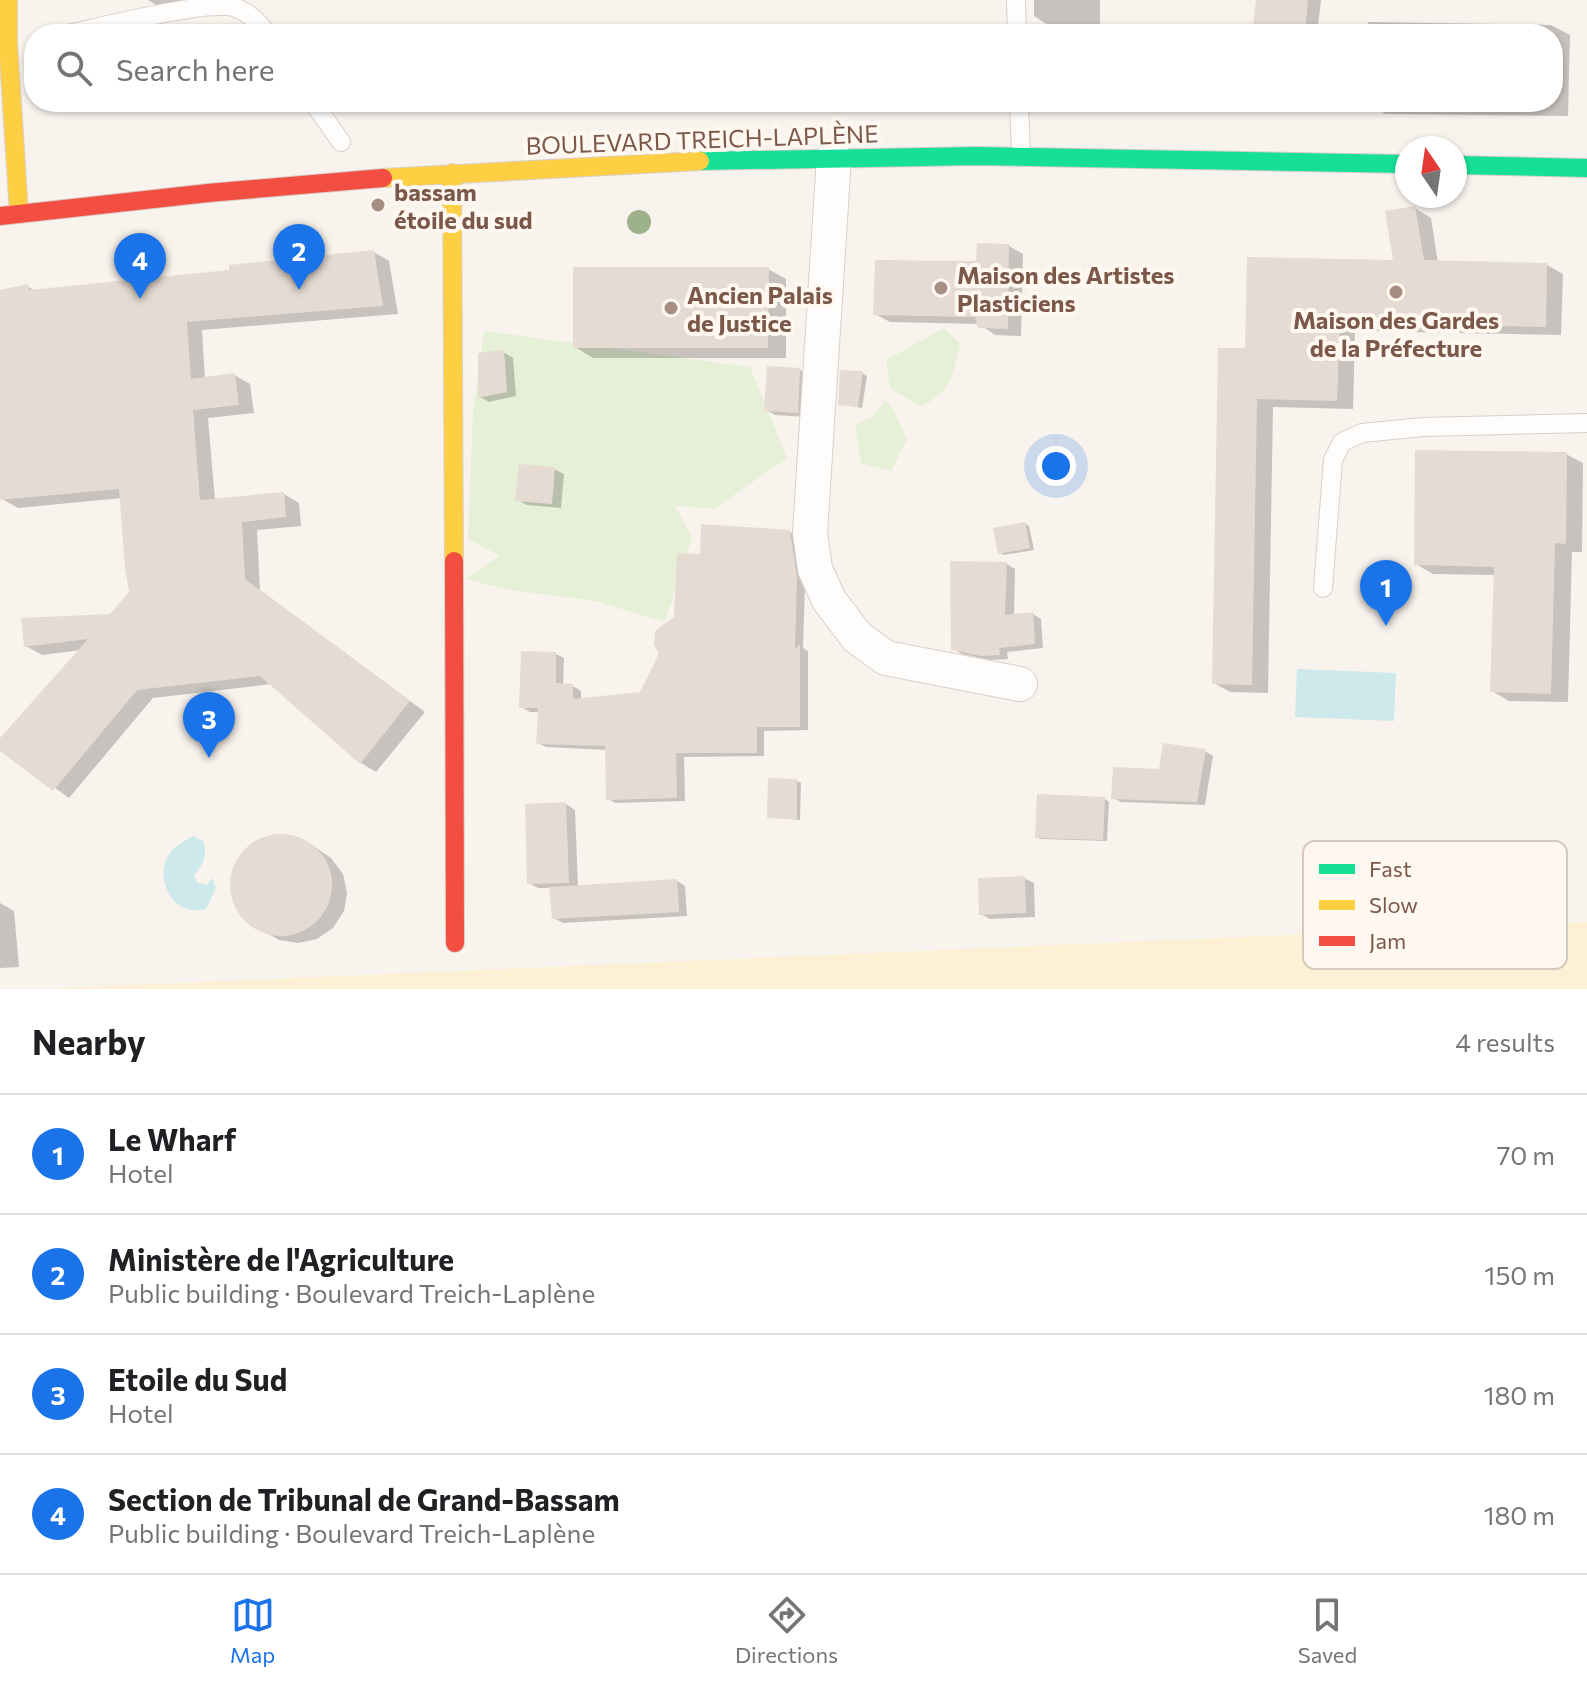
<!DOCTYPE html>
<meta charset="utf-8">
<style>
:root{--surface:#fff;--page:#f6f6f6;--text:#202124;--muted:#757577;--line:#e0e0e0;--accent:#1a73e8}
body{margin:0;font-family:Commissioner,sans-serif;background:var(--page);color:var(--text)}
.compass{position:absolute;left:1395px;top:136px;width:72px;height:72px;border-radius:50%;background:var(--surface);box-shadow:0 2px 6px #0004;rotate:347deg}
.you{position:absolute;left:1056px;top:466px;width:28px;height:28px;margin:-20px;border:6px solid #fff;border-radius:50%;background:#1a73e8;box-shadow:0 0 0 12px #1a73e833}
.badge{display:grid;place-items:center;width:52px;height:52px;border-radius:50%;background:var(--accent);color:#fff;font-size:26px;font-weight:700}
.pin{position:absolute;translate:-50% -66px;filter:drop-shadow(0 2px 4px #0008)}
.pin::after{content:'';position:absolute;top:42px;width:28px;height:24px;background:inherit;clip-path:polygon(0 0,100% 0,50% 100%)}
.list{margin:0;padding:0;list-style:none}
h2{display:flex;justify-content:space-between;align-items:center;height:104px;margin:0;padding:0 32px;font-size:34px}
h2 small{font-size:26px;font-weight:400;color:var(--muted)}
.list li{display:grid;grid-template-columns:52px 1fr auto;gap:24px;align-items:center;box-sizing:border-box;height:120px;padding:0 32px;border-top:2px solid var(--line)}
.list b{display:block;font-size:30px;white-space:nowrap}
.list p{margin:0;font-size:26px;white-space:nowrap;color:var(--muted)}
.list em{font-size:26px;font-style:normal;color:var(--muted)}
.icon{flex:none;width:44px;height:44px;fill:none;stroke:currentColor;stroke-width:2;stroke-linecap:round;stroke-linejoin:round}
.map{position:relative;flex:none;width:1587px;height:989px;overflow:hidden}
.search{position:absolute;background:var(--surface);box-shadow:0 2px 6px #0004;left:24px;right:24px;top:24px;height:88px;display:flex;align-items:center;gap:20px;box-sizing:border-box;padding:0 28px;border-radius:32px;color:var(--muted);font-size:30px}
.sheet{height:584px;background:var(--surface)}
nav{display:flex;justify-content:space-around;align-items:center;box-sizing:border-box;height:112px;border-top:2px solid var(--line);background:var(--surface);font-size:22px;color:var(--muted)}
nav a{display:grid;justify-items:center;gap:4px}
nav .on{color:var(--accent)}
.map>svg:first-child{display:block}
.green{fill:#e6f0d6}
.sand{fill:#fcf0d5}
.water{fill:#cde9eb}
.shadow{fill:#0003}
.building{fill:#e6dbd3}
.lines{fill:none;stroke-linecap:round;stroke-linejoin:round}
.lane-casing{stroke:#d8cfca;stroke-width:20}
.street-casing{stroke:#d8cfca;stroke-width:36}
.fast-casing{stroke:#d9cfc8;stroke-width:20}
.slow-casing{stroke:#d9cfc8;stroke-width:20}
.jam-casing{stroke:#d9cfc8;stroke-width:20}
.lane{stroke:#fefdfc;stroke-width:18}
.street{stroke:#fefdfc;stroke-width:34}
.fast{stroke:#16e098;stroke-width:18}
.slow{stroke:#ffcf43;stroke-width:18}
.jam{stroke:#f24e42;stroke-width:18}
.tree{fill:#9db18c}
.poi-dot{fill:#a78e82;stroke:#fff8f0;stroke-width:3}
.labels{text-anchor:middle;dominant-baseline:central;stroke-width:8;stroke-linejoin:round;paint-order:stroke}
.street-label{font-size:24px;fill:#7b5849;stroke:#fff8f0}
.poi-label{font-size:24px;font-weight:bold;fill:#7b5849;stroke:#fff8f0;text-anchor:start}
.key{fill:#fff8f0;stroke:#d7c8be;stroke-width:2}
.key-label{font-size:22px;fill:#7b5849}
</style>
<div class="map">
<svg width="1587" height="989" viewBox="0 0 1587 989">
<rect width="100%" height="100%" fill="#f9f3ed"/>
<path class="green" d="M 944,328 L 960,343 C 953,376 953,390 921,407 L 890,388 L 886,360 Z
M 484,331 L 750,367 L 787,458 L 714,509 L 675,506 L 692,537 L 665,622 L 595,601 L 511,590 L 465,579 L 500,556 L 468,539 L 473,412 Z
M 886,400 L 894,411 L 907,439 L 891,471 L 861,463 L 855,425 L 872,417 Z"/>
<path class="sand" d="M 1587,922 L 1587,989 L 41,989 Z"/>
<path class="water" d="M 1297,669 L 1396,673 L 1394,721 L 1295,717 Z
M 193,836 L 203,841 C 208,855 203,864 194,876 L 197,882 L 207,885 L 212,878 L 216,888 L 206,909 C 175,918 154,882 168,856 C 174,846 184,841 193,836 Z"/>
<path class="shadow" d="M 148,0 L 207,0 L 159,7 Z
M 1034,0 L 1100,0 L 1100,25 L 1048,25 L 1034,16 Z
M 1258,0 L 1321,0 L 1317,34 L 1254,34 Z
M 1368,22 L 1551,25 L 1570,35 L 1568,116 L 1385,114 L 1367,102 L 1553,102 L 1553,34 L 1368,34 Z
M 848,102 L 914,102 L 852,106 Z
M 1415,208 L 1431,218 L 1438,263 L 1547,265 L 1563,274 L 1561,335 L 1355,331 L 1353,409 L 1273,407 L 1268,693 L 1230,692 L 1214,683 L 1247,351 L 1395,262 Z
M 1009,246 L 1023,254 L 1021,336 L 995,335 L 979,324 L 890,322 L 875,314 Z
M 374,252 L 389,261 L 398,314 L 202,330 L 205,379 L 234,375 L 250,384 L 254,413 L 208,418 L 215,500 L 284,494 L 299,503 L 301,526 L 257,530 L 260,590 L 425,712 L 376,772 L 361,763 L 272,684 L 153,698 L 69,798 L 0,748 L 0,741 L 81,650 L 42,655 L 26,646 L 111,616 L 132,593 L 122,498 L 18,508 L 2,499 L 0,292 L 28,287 L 36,291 L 232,272 Z
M 768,269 L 786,279 L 786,358 L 593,358 L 575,347 Z
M 503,352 L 513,358 L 516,396 L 489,402 L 480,397 Z
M 800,370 L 809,375 L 807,417 L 775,415 L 766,410 Z
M 862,373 L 867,376 L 862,408 L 840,404 Z
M 1566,454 L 1583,463 L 1582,552 L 1572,552 L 1568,702 L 1509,701 L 1492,691 L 1495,575 L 1433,574 L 1416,564 Z
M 554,469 L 564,474 L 561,508 L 527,505 L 518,500 Z
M 1025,524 L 1029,526 L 1034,550 L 1004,555 L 1000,553 Z
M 790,532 L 798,537 L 805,584 L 803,648 L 808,651 L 808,730 L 764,731 L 764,756 L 684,757 L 685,801 L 616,803 L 608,799 L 607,750 L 546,747 L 538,743 L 540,712 L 530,712 L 521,707 L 556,654 L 564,658 L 563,686 L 573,686 L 581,691 L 581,700 L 641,694 L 702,556 Z
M 1007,564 L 1015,569 L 1014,616 L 1033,614 L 1041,619 L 1043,648 L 1007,652 L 1008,659 L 991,660 L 962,654 L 953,649 Z
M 1205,751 L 1213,756 L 1205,805 L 1121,802 L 1113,798 L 1161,771 Z
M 797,781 L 801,783 L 800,820 L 769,817 Z
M 1105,799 L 1109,802 L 1107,841 L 1041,839 L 1037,837 Z
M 566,804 L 575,810 L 578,887 L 677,881 L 685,886 L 687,916 L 563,923 L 554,918 L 551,888 L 538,888 L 529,883 Z
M 280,835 L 299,838 L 315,847 L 331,858 L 343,874 L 347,893 L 344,911 L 333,928 L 317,939 L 298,943 L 279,940 L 247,921 L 235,905 L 232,886 L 235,867 L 245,851 L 261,839 Z
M 1024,878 L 1034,883 L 1035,917 L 990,919 L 981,914 Z
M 0,903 L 14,911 L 19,967 L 0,968 Z"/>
<path class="building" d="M 1256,0 L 1308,0 L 1305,34 L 1252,34 Z
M 1415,206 L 1424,260 L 1547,263 L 1546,327 L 1340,323 L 1337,401 L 1257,399 L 1252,685 L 1212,684 L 1218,348 L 1245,348 L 1247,257 L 1393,260 L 1385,211 Z
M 977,243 L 1009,244 L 1008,329 L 978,328 L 975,317 L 873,315 L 875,260 L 976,261 Z
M 374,250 L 383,306 L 187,322 L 191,379 L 235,373 L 239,405 L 193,410 L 200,500 L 284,492 L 286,517 L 242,522 L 245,579 L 410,701 L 360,764 L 260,676 L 137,690 L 53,791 L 0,751 L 0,738 L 88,639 L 24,647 L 21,618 L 110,614 L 129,592 L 125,568 L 119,489 L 0,500 L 0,290 L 28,284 L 29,290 L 229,270 L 229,265 Z
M 573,267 L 769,267 L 768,348 L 573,348 Z
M 504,350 L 507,392 L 478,398 L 478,353 Z
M 767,366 L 800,368 L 798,413 L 764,411 Z
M 840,370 L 863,371 L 858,407 L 838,405 Z
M 1415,450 L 1567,452 L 1566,544 L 1555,543 L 1551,694 L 1490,692 L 1494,567 L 1414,565 Z
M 519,464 L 555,467 L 552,504 L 515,501 Z
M 1025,522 L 1030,548 L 998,554 L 993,528 Z
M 701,524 L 790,530 L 797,578 L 795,649 L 800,644 L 800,727 L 757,727 L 757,753 L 676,753 L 677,798 L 606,800 L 605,746 L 536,744 L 538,708 L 519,708 L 521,651 L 556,652 L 556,683 L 573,684 L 573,699 L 640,692 L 659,654 L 654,645 L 655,631 L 674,617 L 677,553 L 700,554 Z
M 950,561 L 1007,562 L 1005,615 L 1033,612 L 1035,644 L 999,648 L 1000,655 L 981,656 L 951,650 Z
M 1163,743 L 1206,749 L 1197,802 L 1111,799 L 1113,767 L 1159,769 Z
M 768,778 L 797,779 L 797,819 L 767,818 Z
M 1037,794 L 1105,797 L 1103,840 L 1035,838 Z
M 566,802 L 569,883 L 527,884 L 525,804 Z
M230 885a51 51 0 1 1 102 0a51 51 0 1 1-102 0Z
M 1025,876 L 1026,913 L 979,915 L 978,878 Z
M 677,879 L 679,912 L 552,919 L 549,887 Z"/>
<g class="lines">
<defs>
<path id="lane" d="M 1016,0 L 1017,34
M 68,34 C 101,27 207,0 234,7 C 248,12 259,22 267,34
M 313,102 L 341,142
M 1019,102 L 1021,155
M 1323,588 L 1333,460 L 1342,442 L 1362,433 L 1423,427 L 1587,423"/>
<path id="street" d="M 834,157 L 810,533 L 815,569 L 829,600 L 857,637 L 886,658 L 1020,684"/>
<path id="fast" d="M 700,161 L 977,156 L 1407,164
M 1455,165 L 1587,168"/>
<path id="slow" d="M 8,0 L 8,42 L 19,214
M 452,173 L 454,561
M 383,178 L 700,161"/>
<path id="jam" d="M 0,216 L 208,193 L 383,178
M 454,561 L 455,943"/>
</defs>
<use href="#lane" class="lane-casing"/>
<use href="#street" class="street-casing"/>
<use href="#fast" class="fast-casing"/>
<use href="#slow" class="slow-casing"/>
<use href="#jam" class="jam-casing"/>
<use href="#lane" class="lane"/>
<use href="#street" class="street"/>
<use href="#fast" class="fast"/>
<use href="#slow" class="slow"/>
<use href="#jam" class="jam"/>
</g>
<circle class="tree" cx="639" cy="222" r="12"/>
<g class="poi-dot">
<circle cx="378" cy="205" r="8"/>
<circle cx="941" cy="288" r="8"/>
<circle cx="1396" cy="292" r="8"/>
<circle cx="671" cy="308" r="8"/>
</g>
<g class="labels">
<g class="street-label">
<text transform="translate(702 139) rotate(-2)">BOULEVARD TREICH-LAPLÈNE</text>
</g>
<g class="poi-label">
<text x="394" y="191">bassam<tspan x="394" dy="28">étoile du sud</tspan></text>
<text x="957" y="274">Maison des Artistes<tspan x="957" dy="28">Plasticiens</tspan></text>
<text x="687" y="294">Ancien Palais<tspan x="687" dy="28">de Justice</tspan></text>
<text x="1396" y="319" text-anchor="middle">Maison des Gardes<tspan x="1396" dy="28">de la Préfecture</tspan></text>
</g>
</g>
<rect x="1303" y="841" width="264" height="128" rx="12" class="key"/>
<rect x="1319" y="864" width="36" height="10" fill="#16e098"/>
<rect x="1319" y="900" width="36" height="10" fill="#ffcf43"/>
<rect x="1319" y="936" width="36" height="10" fill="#f24e42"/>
<g class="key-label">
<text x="1369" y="877">Fast</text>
<text x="1369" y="913">Slow</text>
<text x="1369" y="949">Jam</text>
</g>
</svg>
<svg class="compass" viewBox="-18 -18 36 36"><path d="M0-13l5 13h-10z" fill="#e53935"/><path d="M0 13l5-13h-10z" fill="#757577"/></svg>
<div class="you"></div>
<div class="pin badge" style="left:1386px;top:626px">1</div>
<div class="pin badge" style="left:299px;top:290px">2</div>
<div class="pin badge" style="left:209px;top:758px">3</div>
<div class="pin badge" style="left:140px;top:299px">4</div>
<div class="search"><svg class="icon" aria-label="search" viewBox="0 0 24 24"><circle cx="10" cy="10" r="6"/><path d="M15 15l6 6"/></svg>Search here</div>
</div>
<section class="sheet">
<h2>Nearby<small>4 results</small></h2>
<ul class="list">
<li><span class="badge">1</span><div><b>Le Wharf</b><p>Hotel</p></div><em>70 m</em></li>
<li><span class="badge">2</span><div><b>Ministère de l'Agriculture</b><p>Public building · Boulevard Treich-Laplène</p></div><em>150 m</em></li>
<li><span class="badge">3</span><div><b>Etoile du Sud</b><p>Hotel</p></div><em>180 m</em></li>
<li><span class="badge">4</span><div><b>Section de Tribunal de Grand-Bassam</b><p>Public building · Boulevard Treich-Laplène</p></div><em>180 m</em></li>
</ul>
</section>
<nav>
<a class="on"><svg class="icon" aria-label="map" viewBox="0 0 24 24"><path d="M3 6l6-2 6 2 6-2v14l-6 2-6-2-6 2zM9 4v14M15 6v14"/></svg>Map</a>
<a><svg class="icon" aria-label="directions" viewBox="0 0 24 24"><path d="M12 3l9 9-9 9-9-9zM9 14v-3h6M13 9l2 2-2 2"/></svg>Directions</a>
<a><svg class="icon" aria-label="saved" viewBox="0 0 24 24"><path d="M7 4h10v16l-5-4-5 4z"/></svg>Saved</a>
</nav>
